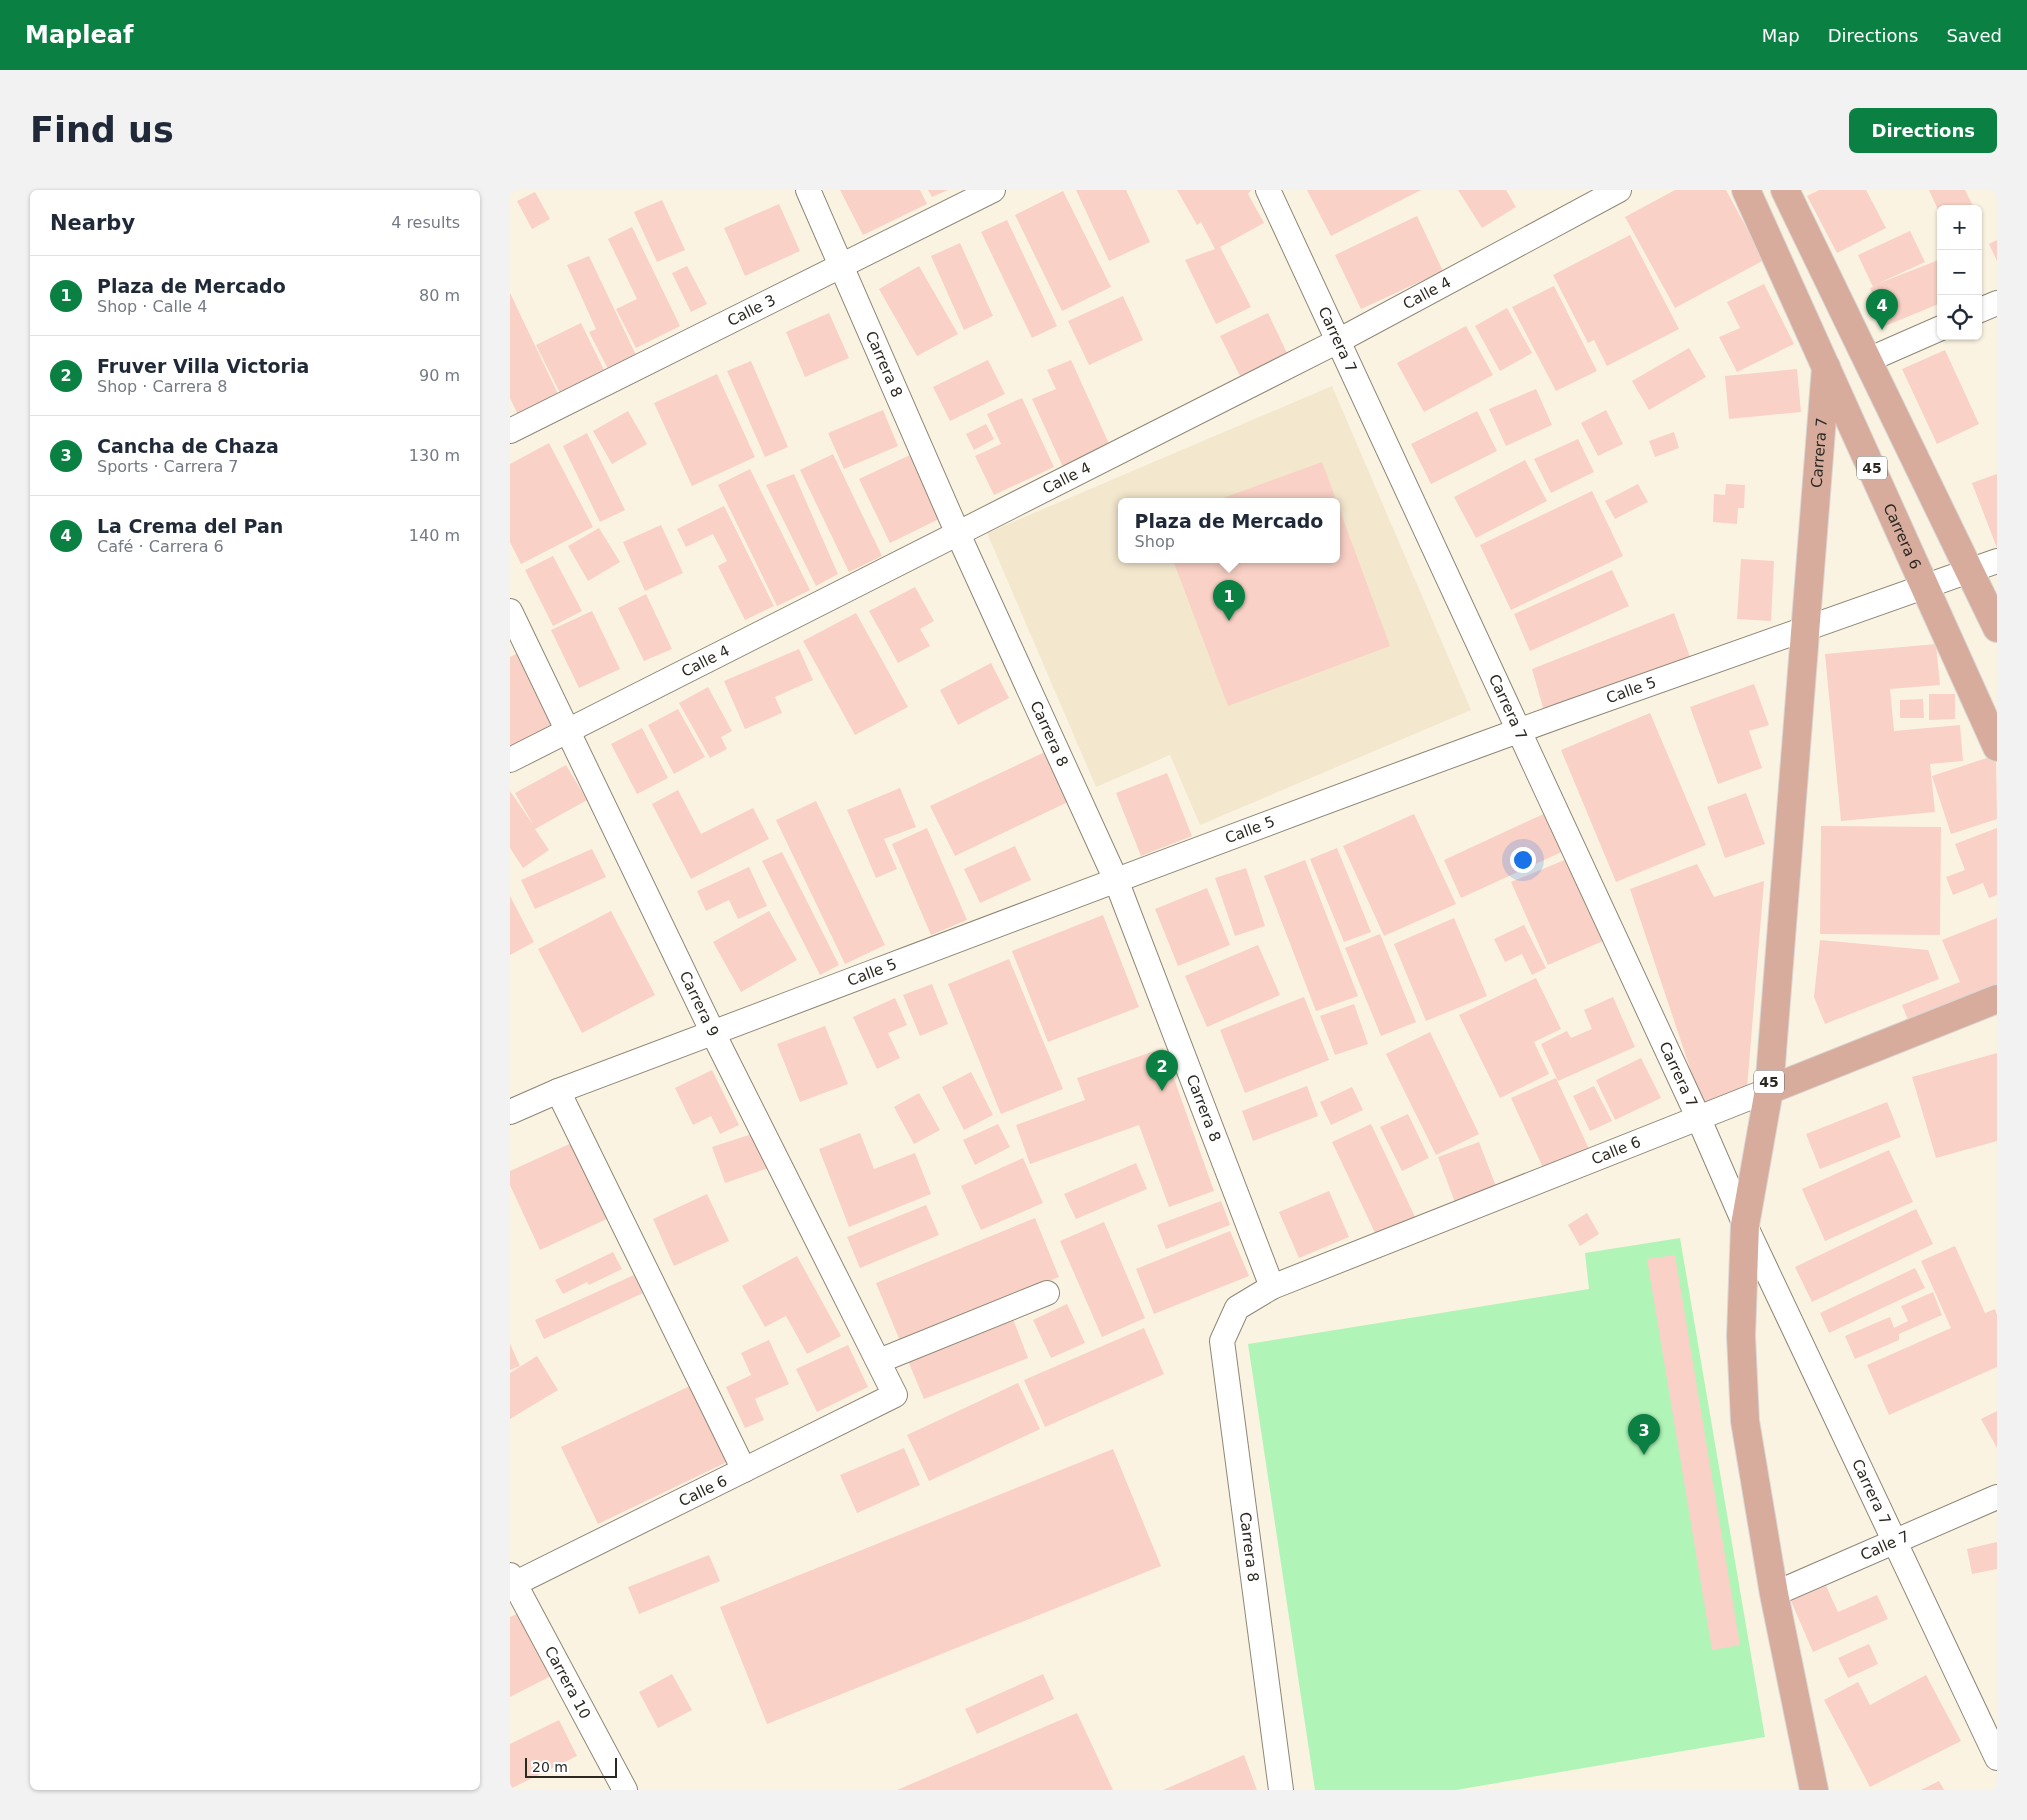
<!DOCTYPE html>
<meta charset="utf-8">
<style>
:root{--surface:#fff;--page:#f2f2f3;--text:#1f2937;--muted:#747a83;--line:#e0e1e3;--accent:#0b8043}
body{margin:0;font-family:"DejaVu Sans",sans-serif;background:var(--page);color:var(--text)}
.controls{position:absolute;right:15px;top:15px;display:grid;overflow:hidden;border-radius:8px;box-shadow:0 1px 4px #0004}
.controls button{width:45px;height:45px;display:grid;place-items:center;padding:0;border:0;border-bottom:1px solid var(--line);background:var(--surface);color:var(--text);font:25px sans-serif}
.scale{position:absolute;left:15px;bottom:12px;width:92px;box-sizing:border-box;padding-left:5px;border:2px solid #2b2821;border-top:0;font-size:14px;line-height:18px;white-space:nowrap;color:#2b2821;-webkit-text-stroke:4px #fff;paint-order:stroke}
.you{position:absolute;left:1012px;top:669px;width:18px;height:18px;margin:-12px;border:4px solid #fff;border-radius:50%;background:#1a73e8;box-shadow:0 0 0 8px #1a73e833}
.badge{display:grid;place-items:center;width:32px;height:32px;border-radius:50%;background:var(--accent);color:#fff;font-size:16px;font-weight:700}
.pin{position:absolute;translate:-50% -41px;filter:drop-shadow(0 1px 2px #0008)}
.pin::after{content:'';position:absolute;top:26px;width:18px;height:15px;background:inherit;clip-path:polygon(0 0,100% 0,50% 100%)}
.popup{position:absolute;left:608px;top:308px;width:222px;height:65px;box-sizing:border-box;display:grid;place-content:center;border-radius:8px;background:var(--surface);filter:drop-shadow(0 1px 4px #0005);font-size:16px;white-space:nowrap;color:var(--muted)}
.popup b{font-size:19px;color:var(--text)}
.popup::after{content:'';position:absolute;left:50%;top:100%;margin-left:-10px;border:10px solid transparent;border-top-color:var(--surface)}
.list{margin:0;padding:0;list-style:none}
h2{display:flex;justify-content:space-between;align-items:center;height:65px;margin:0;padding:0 20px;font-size:21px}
h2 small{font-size:16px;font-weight:400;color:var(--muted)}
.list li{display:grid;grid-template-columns:32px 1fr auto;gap:15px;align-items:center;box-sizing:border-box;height:80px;padding:0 20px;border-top:1px solid var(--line)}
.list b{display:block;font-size:19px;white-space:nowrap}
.list p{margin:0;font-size:16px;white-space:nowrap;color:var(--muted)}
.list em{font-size:16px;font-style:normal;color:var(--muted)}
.icon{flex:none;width:28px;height:28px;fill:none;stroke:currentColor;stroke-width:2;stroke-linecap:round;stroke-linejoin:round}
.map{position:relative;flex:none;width:1487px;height:1600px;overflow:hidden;border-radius:8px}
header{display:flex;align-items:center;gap:30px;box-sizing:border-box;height:70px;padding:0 25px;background:var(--accent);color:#fff}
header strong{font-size:24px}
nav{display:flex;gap:28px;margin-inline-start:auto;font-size:18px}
.intro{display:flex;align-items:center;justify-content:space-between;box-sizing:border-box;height:120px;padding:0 30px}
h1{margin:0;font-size:35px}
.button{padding:12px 22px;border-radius:8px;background:var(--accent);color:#fff;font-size:18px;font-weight:700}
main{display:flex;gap:30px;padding:0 30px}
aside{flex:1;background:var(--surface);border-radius:8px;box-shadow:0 1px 4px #0004}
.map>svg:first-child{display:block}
.built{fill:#f3e7ce;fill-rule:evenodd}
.green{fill:#b0f5b7}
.building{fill:#f9d1c6}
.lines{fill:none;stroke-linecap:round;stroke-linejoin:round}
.street-casing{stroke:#8e8776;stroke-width:26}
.primary-casing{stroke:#d9d8d7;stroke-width:30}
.street{stroke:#fff;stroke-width:24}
.primary{stroke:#d7ac9d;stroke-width:28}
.labels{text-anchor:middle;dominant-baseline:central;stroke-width:4;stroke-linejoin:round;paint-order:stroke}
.shield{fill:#fff;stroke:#6b6864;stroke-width:1}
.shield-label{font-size:14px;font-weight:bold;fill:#2b2821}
.street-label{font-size:15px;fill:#2b2821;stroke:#fff}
</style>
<header>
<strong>Mapleaf</strong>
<nav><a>Map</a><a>Directions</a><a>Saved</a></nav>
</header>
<div class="intro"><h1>Find us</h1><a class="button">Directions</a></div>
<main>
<aside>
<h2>Nearby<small>4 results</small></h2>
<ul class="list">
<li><span class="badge">1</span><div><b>Plaza de Mercado</b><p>Shop · Calle 4</p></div><em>80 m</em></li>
<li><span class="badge">2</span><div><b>Fruver Villa Victoria</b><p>Shop · Carrera 8</p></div><em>90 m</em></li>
<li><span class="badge">3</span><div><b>Cancha de Chaza</b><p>Sports · Carrera 7</p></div><em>130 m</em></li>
<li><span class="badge">4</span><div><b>La Crema del Pan</b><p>Café · Carrera 6</p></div><em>140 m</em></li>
</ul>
</aside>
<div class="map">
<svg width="1487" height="1600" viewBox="0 0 1487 1600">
<rect width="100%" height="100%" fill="#fbf3e1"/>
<path class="built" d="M 822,196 L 961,520 L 690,635 L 660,565 L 586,597 L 477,343 ZM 612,312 L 826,312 L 826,370 L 612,370 Z"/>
<path class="green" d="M 1170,1048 L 1255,1547 L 946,1600 L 805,1600 L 738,1154 L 1079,1099 L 1075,1063 Z"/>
<path class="building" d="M 330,0 L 410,0 L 417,14 L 353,45 Z
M 418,0 L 438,0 L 422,7 Z
M 566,0 L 616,0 L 640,52 L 599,71 Z
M 667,0 L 741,0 L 738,4 L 754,33 L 710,57 L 741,117 L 706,134 L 675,70 L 705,59 L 691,32 L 687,35 Z
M 797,0 L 911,0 L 821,46 Z
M 948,0 L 996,0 L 1006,17 L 972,38 Z
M 1165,0 L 1216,0 L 1254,70 L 1165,118 L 1115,27 Z
M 1309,0 L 1356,0 L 1376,38 L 1327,63 L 1297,6 Z
M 1419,0 L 1455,0 L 1463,16 L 1457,19 L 1431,19 L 1431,26 Z
M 553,1 L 601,97 L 552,121 L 505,25 Z
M 25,2 L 40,29 L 22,39 L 7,11 Z
M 152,10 L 175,60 L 147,72 L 124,22 Z
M 269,14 L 290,61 L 235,86 L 214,38 Z
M 907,26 L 933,81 L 851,119 L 825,65 Z
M 497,30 L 547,136 L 522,148 L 471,42 Z
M 122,37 L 170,136 L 126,158 L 106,119 L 127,109 L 98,49 Z
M 1400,41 L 1415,72 L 1367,94 L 1431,69 L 1431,113 L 1375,136 L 1360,98 L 1363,97 L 1348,65 Z
M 1120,45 L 1169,139 L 1097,176 L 1084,150 L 1078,153 L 1043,85 Z
M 1487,50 L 1487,71 L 1479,54 Z
M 450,53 L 483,126 L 454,140 L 421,66 Z
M 79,66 L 126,165 L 99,181 L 79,142 L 86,139 L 57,75 Z
M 177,76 L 197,114 L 181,122 L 162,83 Z
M 409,76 L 448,144 L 407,166 L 369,99 Z
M 1254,94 L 1284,154 L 1227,182 L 1209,147 L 1230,138 L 1217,112 Z
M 1044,96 L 1087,181 L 1046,201 L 1002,117 Z
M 0,103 L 49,206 L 8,225 L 0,208 Z
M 613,106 L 633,150 L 579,175 L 558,131 Z
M 997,118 L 1022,163 L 990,181 L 965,136 Z
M 319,123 L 339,168 L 295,187 L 276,142 Z
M 758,123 L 777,163 L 730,186 L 710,146 Z
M 71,133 L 96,184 L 51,205 L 26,155 Z
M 956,136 L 983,185 L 914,222 L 887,173 Z
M 1179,158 L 1196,187 L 1139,220 L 1122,191 Z
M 1435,160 L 1469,234 L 1427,254 L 1392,179 Z
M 478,170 L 495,204 L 440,231 L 423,197 Z
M 561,170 L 600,256 L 553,277 L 522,209 L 546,199 L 537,180 Z
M 241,171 L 278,257 L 255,267 L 217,181 Z
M 1287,179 L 1291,222 L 1219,229 L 1215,186 Z
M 207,184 L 245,267 L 182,296 L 144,213 Z
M 1026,199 L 1042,235 L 996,256 L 979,219 Z
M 512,208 L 544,277 L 484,305 L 465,266 L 491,254 L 477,224 Z
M 373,220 L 388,256 L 334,279 L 318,243 Z
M 1096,220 L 1113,254 L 1088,266 L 1071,233 Z
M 118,221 L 137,254 L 102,274 L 83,241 Z
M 967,221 L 987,261 L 921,294 L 901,254 Z
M 476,234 L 484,249 L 464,260 L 456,244 Z
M 1164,242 L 1169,258 L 1145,267 L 1139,251 Z
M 77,243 L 115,320 L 90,332 L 53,256 Z
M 1068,249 L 1084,282 L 1041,303 L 1024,269 Z
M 39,253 L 83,337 L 11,374 L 0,352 L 0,274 Z
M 323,264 L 372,366 L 339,382 L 290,280 Z
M 400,265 L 431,328 L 380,353 L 349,289 Z
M 1015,270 L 1037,311 L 966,348 L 944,307 Z
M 812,272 L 827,312 L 702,312 Z
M 240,279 L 300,400 L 267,416 L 208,295 Z
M 284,284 L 328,384 L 306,396 L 256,295 Z
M 1487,284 L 1487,358 L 1462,293 Z
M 1128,294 L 1138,312 L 1105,329 L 1095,311 Z
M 1216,294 L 1235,295 L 1234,318 L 1228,318 L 1227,334 L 1203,332 L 1204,304 L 1215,305 Z
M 1082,301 L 1113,366 L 1001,420 L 970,355 Z
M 827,313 L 880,456 L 718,516 L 663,370 L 826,370 Z
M 214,316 L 264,416 L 235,430 L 208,376 L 217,371 L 203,344 L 176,357 L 167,339 Z
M 151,335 L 173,383 L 135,401 L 113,352 Z
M 89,338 L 110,372 L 78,391 L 58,356 Z
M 43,366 L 72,421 L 43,436 L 15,380 Z
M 1231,369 L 1264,371 L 1261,431 L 1227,429 Z
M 1102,380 L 1119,416 L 1020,461 L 1004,424 Z
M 405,397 L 424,431 L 410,439 L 420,456 L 388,473 L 359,421 Z
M 136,404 L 162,459 L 134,471 L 108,418 Z
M 82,421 L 110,479 L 69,498 L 41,440 Z
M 346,423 L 398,517 L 345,545 L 293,451 Z
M 1164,423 L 1180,467 L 1034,521 L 1022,479 Z
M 1426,454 L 1430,495 L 1380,499 L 1384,541 L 1450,535 L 1453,571 L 1420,574 L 1425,622 L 1331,631 L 1315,464 Z
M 289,459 L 303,490 L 265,507 L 272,523 L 235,539 L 214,491 Z
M 10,462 L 50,537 L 0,563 L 0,467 Z
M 481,473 L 499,508 L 448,535 L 430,500 Z
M 1244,494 L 1259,535 L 1239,541 L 1252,578 L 1208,594 L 1180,517 Z
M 198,497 L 222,541 L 211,547 L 217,559 L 200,568 L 169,513 Z
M 1419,504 L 1445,504 L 1445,529 L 1419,530 Z
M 1413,509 L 1414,528 L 1390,528 L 1390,510 Z
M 168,519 L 195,567 L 164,584 L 138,535 Z
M 1140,523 L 1196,655 L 1106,692 L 1051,560 Z
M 132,538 L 158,588 L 127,604 L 101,554 Z
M 537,561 L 562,610 L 445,666 L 420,616 Z
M 1486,565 L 1487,629 L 1441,644 L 1422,586 Z
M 56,575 L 77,610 L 25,639 L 39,660 L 13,678 L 0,658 L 0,601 L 24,636 L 5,603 Z
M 657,583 L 682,646 L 631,666 L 606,603 Z
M 390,598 L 406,637 L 374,649 L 387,679 L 366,688 L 337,620 Z
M 168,600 L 191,644 L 243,618 L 259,649 L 181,689 L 142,614 Z
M 1236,603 L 1255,654 L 1215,668 L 1197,617 Z
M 306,611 L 375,755 L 335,774 L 266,630 Z
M 1040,621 L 1058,659 L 951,708 L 934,670 Z
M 904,624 L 946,714 L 874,746 L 833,656 Z
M 1311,636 L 1431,637 L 1430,745 L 1310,744 Z
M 417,638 L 457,730 L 421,745 L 382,654 Z
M 1487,638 L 1487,705 L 1479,708 L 1473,693 L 1443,705 L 1436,687 L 1455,680 L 1445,654 Z
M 505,656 L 521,690 L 470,713 L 454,679 Z
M 827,658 L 861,742 L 834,752 L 800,669 Z
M 82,659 L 96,687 L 25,719 L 11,690 Z
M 272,662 L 329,775 L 310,785 L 252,671 Z
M 1057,669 L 1093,751 L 1038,775 L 1001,692 Z
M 795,670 L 848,806 L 806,821 L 754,686 Z
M 1187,674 L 1204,707 L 1254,691 L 1237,898 L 1192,914 L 1120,699 Z
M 239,677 L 257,716 L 228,729 L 219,710 L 196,721 L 187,701 Z
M 736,678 L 755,736 L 725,746 L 705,688 Z
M 697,698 L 720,755 L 668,776 L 645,719 Z
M 0,706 L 24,752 L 0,765 Z
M 101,721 L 145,805 L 72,843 L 28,759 Z
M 259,721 L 287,770 L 231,802 L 203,752 Z
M 593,725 L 629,817 L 538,852 L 502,761 Z
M 944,728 L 977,806 L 916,831 L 884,754 Z
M 1487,728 L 1487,800 L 1400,835 L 1392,815 L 1450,792 L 1432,750 Z
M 1014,735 L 1036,778 L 1022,785 L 1012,764 L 995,772 L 984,749 Z
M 870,744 L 906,832 L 871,846 L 835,758 Z
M 1310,750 L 1418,760 L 1429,789 L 1315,834 L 1304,807 Z
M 748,755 L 770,805 L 697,837 L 675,786 Z
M 499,769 L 553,899 L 491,924 L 438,794 Z
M 1026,788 L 1051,839 L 1024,852 L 1039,884 L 990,908 L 949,825 Z
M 422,794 L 438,834 L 410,846 L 393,805 Z
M 794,807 L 819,870 L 735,903 L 710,840 Z
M 1103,807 L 1125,857 L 1048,891 L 1031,854 L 1057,841 L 1061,848 L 1082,839 L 1074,820 Z
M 385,808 L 397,835 L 378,843 L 390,868 L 367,879 L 343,827 Z
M 844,814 L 858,854 L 825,865 L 810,826 Z
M 315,836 L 338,894 L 290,912 L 267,854 Z
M 920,842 L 969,944 L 926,965 L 876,864 Z
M 653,858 L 704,1001 L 659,1017 L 629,935 L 520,974 L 506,935 L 575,910 L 567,888 Z
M 1487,863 L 1487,951 L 1426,968 L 1402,887 Z
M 1131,868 L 1151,908 L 1105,930 L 1086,890 Z
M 202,880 L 229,935 L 210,944 L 201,926 L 183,935 L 165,898 Z
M 461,882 L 483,925 L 454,940 L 432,897 Z
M 1046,888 L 1080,961 L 1035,982 L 1001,908 Z
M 797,896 L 808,926 L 743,951 L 732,921 Z
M 1084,896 L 1102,931 L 1080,941 L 1063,906 Z
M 842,897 L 853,920 L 821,935 L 810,912 Z
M 409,903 L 430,940 L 404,954 L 384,917 Z
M 1377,912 L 1391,947 L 1310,979 L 1296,944 Z
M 898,924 L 919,968 L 892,981 L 870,937 Z
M 488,934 L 500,957 L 465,975 L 453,950 Z
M 861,934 L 906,1029 L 867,1047 L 822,952 Z
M 248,942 L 261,977 L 215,993 L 202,957 Z
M 350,943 L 364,979 L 405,963 L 421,1004 L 339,1037 L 309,959 Z
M 66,951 L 101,1027 L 30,1060 L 0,995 L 0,981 Z
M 969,952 L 987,999 L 946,1015 L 928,967 Z
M 1379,960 L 1403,1012 L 1315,1051 L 1292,999 Z
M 513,968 L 533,1013 L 471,1040 L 451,996 Z
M 626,973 L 637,999 L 566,1029 L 554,1004 Z
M 819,1001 L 839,1047 L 789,1068 L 769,1022 Z
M 197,1004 L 219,1051 L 164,1076 L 143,1029 Z
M 711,1011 L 720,1035 L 656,1059 L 647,1035 Z
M 416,1015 L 429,1045 L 350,1078 L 337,1047 Z
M 1406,1019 L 1423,1054 L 1302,1112 L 1285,1077 Z
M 1077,1023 L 1089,1044 L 1070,1056 L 1058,1035 Z
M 525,1028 L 549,1087 L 390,1151 L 366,1093 Z
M 594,1032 L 635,1128 L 592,1147 L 550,1051 Z
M 720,1041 L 739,1086 L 644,1124 L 626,1079 Z
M 1445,1056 L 1475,1123 L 1485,1119 L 1487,1125 L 1487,1177 L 1379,1225 L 1357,1175 L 1441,1138 L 1411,1071 Z
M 103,1062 L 112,1079 L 79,1095 L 77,1092 L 53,1104 L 45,1090 Z
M 1165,1065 L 1230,1455 L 1202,1460 L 1137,1069 Z
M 287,1066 L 331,1146 L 297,1164 L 276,1126 L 255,1137 L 232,1096 Z
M 1405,1078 L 1415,1098 L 1319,1143 L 1310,1123 Z
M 124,1085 L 133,1103 L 34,1149 L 25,1130 Z
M 1423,1102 L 1432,1125 L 1389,1144 L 1389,1150 L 1345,1169 L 1335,1146 L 1380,1127 L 1384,1138 L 1398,1131 L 1391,1116 Z
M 557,1114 L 575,1153 L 541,1168 L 523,1130 Z
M 503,1129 L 518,1168 L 414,1209 L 398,1171 Z
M 634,1138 L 654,1184 L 535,1237 L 514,1190 Z
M 259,1150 L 279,1194 L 245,1209 L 254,1230 L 235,1238 L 216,1197 L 241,1185 L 231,1163 Z
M 0,1154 L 10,1176 L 0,1180 Z
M 338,1155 L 358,1197 L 307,1222 L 286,1179 Z
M 27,1166 L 48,1200 L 0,1229 L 0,1183 Z
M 508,1193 L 530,1239 L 419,1291 L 397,1245 Z
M 182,1195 L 219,1271 L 88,1334 L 51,1257 Z
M 1487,1221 L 1487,1258 L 1471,1229 Z
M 394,1258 L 410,1295 L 347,1323 L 330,1285 Z
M 603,1259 L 651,1376 L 257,1534 L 210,1417 Z
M 1487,1352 L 1487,1379 L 1462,1384 L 1457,1359 Z
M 199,1365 L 210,1391 L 129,1424 L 118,1397 Z
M 1316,1396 L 1328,1422 L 1367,1405 L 1378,1429 L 1303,1462 L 1281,1411 Z
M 9,1423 L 41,1486 L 0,1507 L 0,1427 Z
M 1359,1454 L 1368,1474 L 1338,1488 L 1328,1468 Z
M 162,1484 L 182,1520 L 148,1538 L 129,1502 Z
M 533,1484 L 544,1509 L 467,1544 L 455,1519 Z
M 1416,1485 L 1451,1551 L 1360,1597 L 1314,1510 L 1348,1492 L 1360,1515 Z
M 567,1523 L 603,1600 L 387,1600 Z
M 49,1530 L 67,1566 L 0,1599 L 0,1554 Z
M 734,1565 L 747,1600 L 653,1600 Z
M 1429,1591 L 1434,1600 L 1411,1600 Z"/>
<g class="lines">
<defs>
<g id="street">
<path id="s1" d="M 298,0 L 448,344 L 606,690 L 762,1097"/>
<path id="s2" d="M 758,0 L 1188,927 L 1235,1035 L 1487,1568"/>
<path d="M 1468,121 L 1487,113"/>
<path d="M 1358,170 L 1431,138"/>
<path id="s3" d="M 0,241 L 483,0"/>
<path id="s4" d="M 0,421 L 203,843 L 385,1205 L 0,1396"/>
<path id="s5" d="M 0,570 L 828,151 L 1109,0"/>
<path d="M 48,901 L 234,1280"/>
<path id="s6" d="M 0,922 L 48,901 C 368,781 686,658 1008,541 C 1167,483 1327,428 1487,371"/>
<path d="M 369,1171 L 537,1103"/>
<path id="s7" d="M 0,1385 L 115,1600"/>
<path id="s8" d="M 1264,1404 L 1487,1307"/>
<path id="s9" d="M 771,1600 L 712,1151 L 727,1118 L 762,1097 L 1259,900"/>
</g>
<g id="primary">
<path id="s10" d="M 1236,0 L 1487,557"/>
<path d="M 1275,0 L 1487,438"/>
<path d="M 1259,900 L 1487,809"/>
<path id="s11" d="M 1304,1600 L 1264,1404 L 1235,1231 L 1231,1146 L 1235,1035 L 1259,900 L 1316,177"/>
</g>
</defs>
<use href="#street" class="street-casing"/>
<use href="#primary" class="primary-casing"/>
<use href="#street" class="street"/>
<use href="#primary" class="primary"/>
</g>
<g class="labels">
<g class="shield">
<rect x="1347" y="266.5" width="30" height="23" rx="4"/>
<rect x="1244" y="880.5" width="30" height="23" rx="4"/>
</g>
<g class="shield-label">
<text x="1362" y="278">45</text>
<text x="1259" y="892">45</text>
</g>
<g class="street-label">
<text stroke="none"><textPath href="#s5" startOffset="1029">Calle 4</textPath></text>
<text stroke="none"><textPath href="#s3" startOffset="270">Calle 3</textPath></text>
<text stroke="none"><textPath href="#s2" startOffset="165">Carrera 7</textPath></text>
<text stroke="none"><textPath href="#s1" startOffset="190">Carrera 8</textPath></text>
<text stroke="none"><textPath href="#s11" startOffset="1348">Carrera 7</textPath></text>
<text stroke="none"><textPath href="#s5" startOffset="624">Calle 4</textPath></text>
<text stroke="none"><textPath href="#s10" startOffset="380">Carrera 6</textPath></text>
<text stroke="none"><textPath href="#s5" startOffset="219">Calle 4</textPath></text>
<text stroke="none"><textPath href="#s6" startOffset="1198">Calle 5</textPath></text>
<text stroke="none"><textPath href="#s2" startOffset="570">Carrera 7</textPath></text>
<text stroke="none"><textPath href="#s1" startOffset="595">Carrera 8</textPath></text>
<text stroke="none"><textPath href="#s6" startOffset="792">Calle 5</textPath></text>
<text stroke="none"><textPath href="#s6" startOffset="388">Calle 5</textPath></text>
<text stroke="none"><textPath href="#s4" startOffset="436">Carrera 9</textPath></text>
<text stroke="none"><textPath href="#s2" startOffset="975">Carrera 7</textPath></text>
<text stroke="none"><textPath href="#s1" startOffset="1000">Carrera 8</textPath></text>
<text stroke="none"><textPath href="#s9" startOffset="900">Calle 6</textPath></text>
<text transform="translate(193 1301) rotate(-26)">Calle 6</text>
<text stroke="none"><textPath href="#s2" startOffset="1435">Carrera 7</textPath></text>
<text stroke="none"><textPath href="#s8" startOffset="121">Calle 7</textPath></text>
<text transform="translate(739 1357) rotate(83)">Carrera 8</text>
<text stroke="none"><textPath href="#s7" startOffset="122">Carrera 10</textPath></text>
</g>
</g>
</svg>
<div class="controls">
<button>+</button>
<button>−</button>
<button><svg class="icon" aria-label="locate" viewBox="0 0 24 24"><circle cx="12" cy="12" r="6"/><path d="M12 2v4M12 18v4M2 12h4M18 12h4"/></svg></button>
</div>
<div class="scale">20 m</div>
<div class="you"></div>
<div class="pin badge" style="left:719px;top:431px">1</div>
<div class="popup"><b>Plaza de Mercado</b>Shop</div>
<div class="pin badge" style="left:652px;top:901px">2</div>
<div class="pin badge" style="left:1134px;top:1265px">3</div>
<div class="pin badge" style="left:1372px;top:140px">4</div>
</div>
</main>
